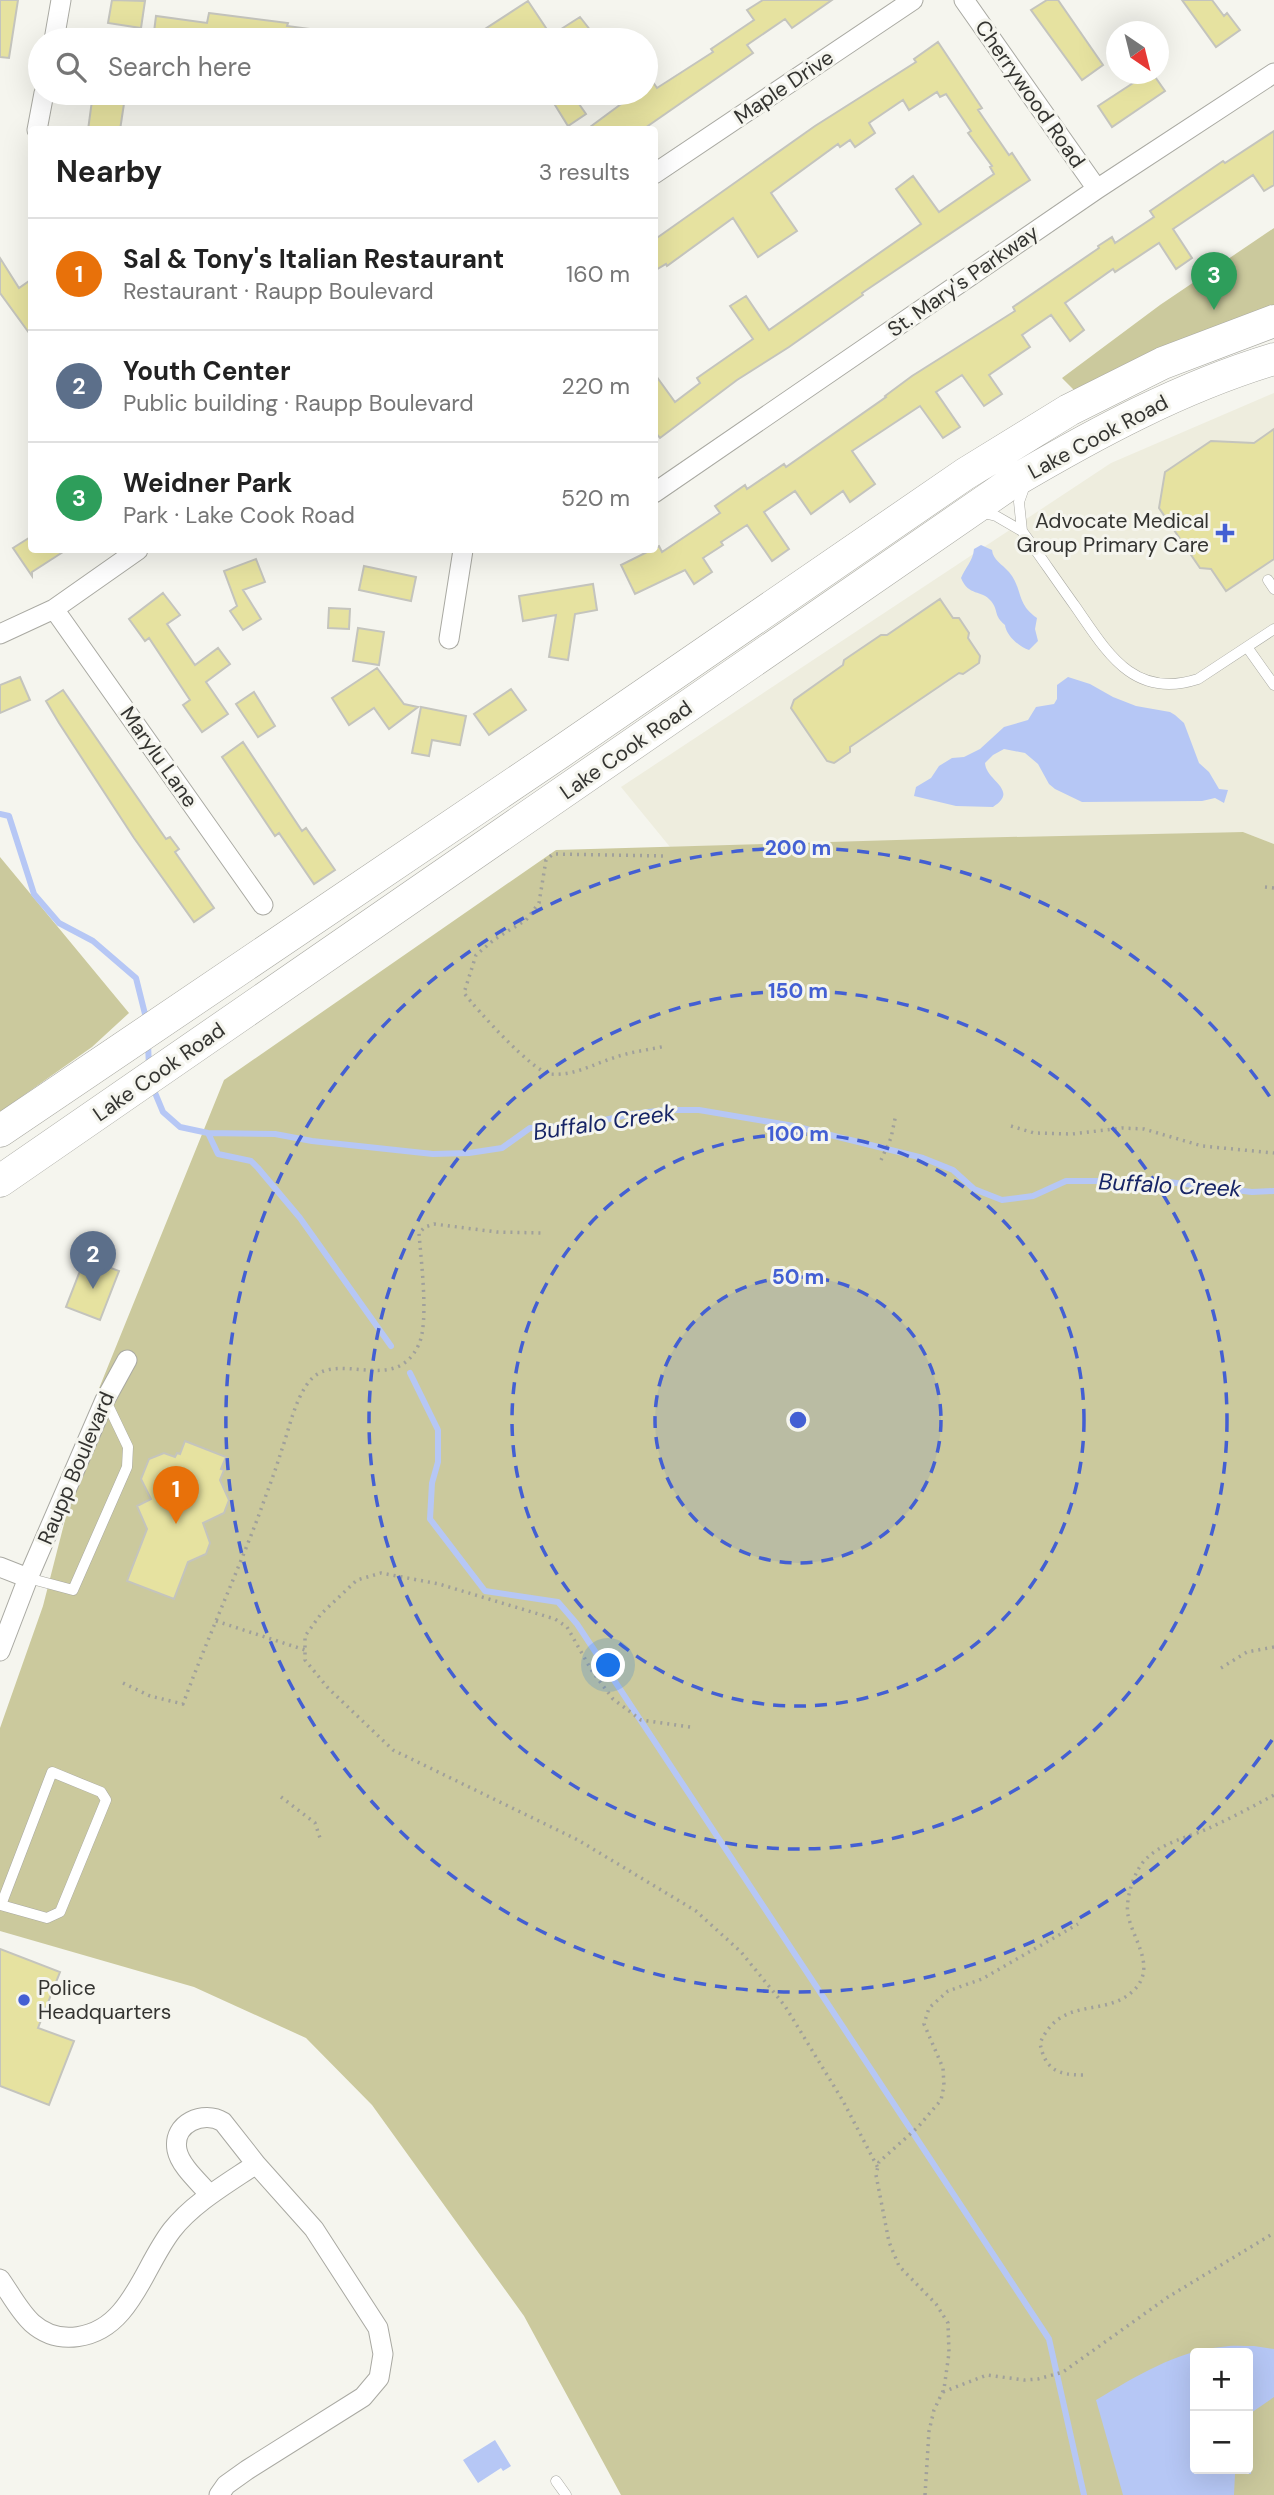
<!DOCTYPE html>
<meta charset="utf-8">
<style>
:root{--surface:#fff;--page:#f2f2f2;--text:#222;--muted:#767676;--line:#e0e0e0;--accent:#435fd3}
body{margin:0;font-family:"DM Sans",sans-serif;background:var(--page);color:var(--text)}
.controls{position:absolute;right:21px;bottom:21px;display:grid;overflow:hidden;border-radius:7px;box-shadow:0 7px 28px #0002}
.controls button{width:63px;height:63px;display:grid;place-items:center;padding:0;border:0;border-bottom:2px solid var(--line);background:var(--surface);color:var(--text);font:35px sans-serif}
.compass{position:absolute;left:1106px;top:21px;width:63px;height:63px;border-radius:50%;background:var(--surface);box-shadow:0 7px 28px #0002;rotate:145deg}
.you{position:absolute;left:609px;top:1666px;width:24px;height:24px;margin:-18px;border:5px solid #fff;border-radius:50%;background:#1a73e8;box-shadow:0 0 0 10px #1a73e833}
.badge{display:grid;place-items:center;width:46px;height:46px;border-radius:50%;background:var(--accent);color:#fff;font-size:23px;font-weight:700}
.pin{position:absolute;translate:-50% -58px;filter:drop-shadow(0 2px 4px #0008)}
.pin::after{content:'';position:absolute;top:37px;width:24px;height:21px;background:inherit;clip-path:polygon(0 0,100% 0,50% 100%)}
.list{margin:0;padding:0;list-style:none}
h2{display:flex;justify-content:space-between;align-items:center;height:91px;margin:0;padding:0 28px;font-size:30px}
h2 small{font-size:23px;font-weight:400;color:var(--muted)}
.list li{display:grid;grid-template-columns:46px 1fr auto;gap:21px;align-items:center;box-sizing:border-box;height:112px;padding:0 28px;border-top:2px solid var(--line)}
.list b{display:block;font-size:26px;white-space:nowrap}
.list p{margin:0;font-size:23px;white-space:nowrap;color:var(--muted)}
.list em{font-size:23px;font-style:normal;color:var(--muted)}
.icon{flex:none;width:38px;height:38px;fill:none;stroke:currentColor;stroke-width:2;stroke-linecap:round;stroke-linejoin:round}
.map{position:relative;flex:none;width:1274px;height:2495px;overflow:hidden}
.search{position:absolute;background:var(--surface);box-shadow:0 7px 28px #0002;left:28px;top:28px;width:630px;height:77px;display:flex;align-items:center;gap:18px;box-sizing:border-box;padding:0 24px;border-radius:38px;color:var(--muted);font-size:26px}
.panel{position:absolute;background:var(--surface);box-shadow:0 7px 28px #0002;left:28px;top:126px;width:630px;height:427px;border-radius:7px}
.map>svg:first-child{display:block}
.built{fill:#eeedde}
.green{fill:#cbc99d;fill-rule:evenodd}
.water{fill:#b6c7f5}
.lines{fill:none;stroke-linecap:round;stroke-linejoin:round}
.stream{stroke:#b6c7f5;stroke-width:6}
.building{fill:#e6e2a0;stroke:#c4c4bd;stroke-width:2}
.lane-casing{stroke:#a9a9a2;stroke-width:11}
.street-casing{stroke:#a9a9a2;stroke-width:21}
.primary-casing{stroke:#a9a9a2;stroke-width:33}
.path{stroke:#a0a09b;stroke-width:3.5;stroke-dasharray:2 5;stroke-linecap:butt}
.lane{stroke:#fff;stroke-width:10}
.street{stroke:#fff;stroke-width:19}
.primary{stroke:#fff;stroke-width:32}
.ring{fill:none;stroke:#435fd3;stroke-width:3.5;stroke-dasharray:12 9}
.poi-dot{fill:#435fd3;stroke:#f5f5ee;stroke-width:2.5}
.labels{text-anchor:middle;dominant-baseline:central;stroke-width:6;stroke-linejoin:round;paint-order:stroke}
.street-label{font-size:21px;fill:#343431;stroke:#f5f5ee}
.poi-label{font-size:21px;fill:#343431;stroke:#f5f5ee;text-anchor:end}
.water-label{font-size:23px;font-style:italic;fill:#172566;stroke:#f5f5ee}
.centre{fill:#435fd3;stroke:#f5f5ee;stroke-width:3.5}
.ring-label{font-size:21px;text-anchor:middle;font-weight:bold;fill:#435fd3;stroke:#f5f5ee;stroke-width:6;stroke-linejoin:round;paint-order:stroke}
</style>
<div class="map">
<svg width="1274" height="2495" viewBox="0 0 1274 2495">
<rect width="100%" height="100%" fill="#f5f5ee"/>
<path class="built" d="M 1274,393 L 1274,844 L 1243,832 L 670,847 L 621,787 L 1111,463 Z"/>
<path class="green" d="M 1274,228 L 1274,314 L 1075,391 L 1062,378 L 1160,305 Z
M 1243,832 L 1274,844 L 1274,2495 L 621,2495 L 524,2316 L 372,2105 L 306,2038 L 194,1987 L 0,1931 L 0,1728 L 43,1606 L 98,1391 L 224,1080 L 556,850 L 964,838 ZM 1195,2353 L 1248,2353 L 1248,2469 L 1195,2469 Z
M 0,857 L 129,1013 L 92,1047 L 0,1112 Z"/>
<path class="water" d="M 981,545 L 992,550 C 993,560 1002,564 1009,572 C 1023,589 1016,604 1037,618 L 1035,629 L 1038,641 L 1029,650 C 1019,647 1006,635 1005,625 C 993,615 999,611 991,601 C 981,589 969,597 961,578 C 965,568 973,561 974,549 Z
M 1068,677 L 1090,684 L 1113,697 L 1136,706 L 1170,712 L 1175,715 L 1184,723 L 1199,763 L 1209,772 L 1219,789 L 1228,790 L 1224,803 L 1215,798 L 1202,801 L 1082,802 L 1055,789 L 1049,784 L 1038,764 L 1025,753 L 1004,749 L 993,755 L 985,763 C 986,781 1020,790 993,807 L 956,806 L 914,796 L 916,787 L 931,778 L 939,766 L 952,758 L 964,757 L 980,749 L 1004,727 L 1028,720 L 1036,707 L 1054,704 L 1057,699 L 1057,685 Z
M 1254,2346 L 1274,2349 L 1274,2397 L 1248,2415 L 1248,2353 L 1195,2353 L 1195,2469 L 1248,2469 L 1248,2459 L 1252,2460 L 1251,2474 L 1235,2474 L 1234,2495 L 1123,2495 L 1096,2400 C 1135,2377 1176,2351 1221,2347 C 1232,2345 1243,2346 1254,2346 Z
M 495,2440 L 511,2466 L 503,2471 L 501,2468 L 478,2483 L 463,2460 Z"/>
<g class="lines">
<path class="stream" d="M 0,814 L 9,816 L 34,894 L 59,923 L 93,941 L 136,978 L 147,1022
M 148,1043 L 149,1068
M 153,1088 L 163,1112 L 180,1127 L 208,1133 L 275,1134 L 312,1141 L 433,1154 L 469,1153 L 502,1148 L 530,1128 L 582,1125 L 632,1114 L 666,1110 L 699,1110 L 794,1126 L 923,1158 L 953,1170 L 974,1189 L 1002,1200 L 1033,1196 L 1066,1181 L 1160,1181 L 1252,1192 L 1274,1191
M 208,1133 L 218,1154 L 251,1161 L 258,1168 L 300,1218 L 391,1346
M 410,1373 L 438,1430 L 438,1462 L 432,1483 L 430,1519 L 485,1591 L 558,1602 L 577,1624 L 1049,2339 L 1084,2495"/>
</g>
<path class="building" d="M 0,0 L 18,0 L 9,58 L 0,57 Z
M 112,0 L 145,1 L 141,28 L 108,23 Z
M 763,0 L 832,0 L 792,28 L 785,19 L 747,45 L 753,53 L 642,130 L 586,130 L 636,93 L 646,93 L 646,72 L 657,88 L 713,52 L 711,49 L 754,20 L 747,10 Z
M 1047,0 L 1058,0 L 1103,65 L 1082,80 L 1031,10 Z
M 1182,0 L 1212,0 L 1224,16 L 1227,13 L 1240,30 L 1216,47 Z
M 528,1 L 546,28 L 527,40 L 468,40 Z
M 209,13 L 288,23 L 287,26 L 326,31 L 325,40 L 153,40 L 156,16 L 207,23 Z
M 580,17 L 598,40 L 544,40 Z
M 938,42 L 982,108 L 978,110 L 1009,155 L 1012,153 L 1030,180 L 862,293 L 863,295 L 789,347 L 737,380 L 660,438 L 654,431 L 654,373 L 675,402 L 700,383 L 697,378 L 753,339 L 730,306 L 746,296 L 769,330 L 921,224 L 896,189 L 913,176 L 939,212 L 994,174 L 990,167 L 992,166 L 968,133 L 971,131 L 946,94 L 940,97 L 937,92 L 909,110 L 903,100 L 869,123 L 875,133 L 855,147 L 850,140 L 840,147 L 838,144 L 771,193 L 797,231 L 758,257 L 733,218 L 667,266 L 666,264 L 654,271 L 654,240 L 815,126 L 916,62 L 914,59 Z
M 1147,74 L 1153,74 L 1165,91 L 1112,127 L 1098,106 Z
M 93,93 L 125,97 L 120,130 L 88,130 Z
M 572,94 L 586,114 L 568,126 L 555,105 Z
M 1274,131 L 1274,185 L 1264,191 L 1253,175 L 1173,229 L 1192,258 L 1176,269 L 1159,243 L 1115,272 L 1113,269 L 1065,303 L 1084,330 L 1070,341 L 1051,315 L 1022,335 L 1030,347 L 989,375 L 1002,394 L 984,406 L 962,375 L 936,392 L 960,427 L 943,438 L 920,406 L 852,451 L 875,484 L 850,502 L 843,491 L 811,514 L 795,491 L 764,512 L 789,549 L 772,561 L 747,525 L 721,542 L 723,545 L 703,558 L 712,572 L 694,584 L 685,570 L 635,594 L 621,565 L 659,546 L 662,552 L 720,513 L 715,506 L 745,485 L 747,489 L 784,464 L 786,467 L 886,397 L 885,396 L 912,376 L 1015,311 L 1013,307 L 1099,248 L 1098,246 L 1112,237 L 1115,243 L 1154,217 L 1150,211 L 1223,161 L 1225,163 Z
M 0,258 L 19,288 L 32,279 L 32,337 L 0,293 Z
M 1274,429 L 1274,559 L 1226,591 L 1211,569 L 1200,568 L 1159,508 L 1165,472 L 1211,441 L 1254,443 Z
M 32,536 L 32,550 L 66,550 L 32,572 L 32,576 L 13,548 Z
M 256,559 L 265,582 L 243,590 L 261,619 L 243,630 L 230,611 L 237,606 L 224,571 Z
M 364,566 L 416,577 L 411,601 L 359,590 Z
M 593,584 L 597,610 L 575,614 L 568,660 L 549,657 L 556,615 L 523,621 L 519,596 Z
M 163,593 L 180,615 L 167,624 L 195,665 L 218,648 L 230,664 L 206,682 L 228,714 L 202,732 L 183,705 L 190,700 L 149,638 L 145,641 L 129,619 Z
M 940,599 L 953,618 L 959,618 L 969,633 L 968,638 L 980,656 L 979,663 L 963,674 L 959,673 L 850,747 L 850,752 L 834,763 L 827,761 L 791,708 L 794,700 L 843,665 L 844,660 L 881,635 L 887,635 Z
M 329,608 L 350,609 L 349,629 L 328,628 Z
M 358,628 L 384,632 L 379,665 L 353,661 Z
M 377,668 L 404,704 L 418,707 L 389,729 L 374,708 L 349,725 L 332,698 Z
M 20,677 L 30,700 L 0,713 L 0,685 Z
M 511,689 L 526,710 L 489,735 L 474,714 Z
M 63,690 L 166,839 L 170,837 L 179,849 L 175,852 L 214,908 L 194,922 L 134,838 L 59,723 L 46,701 Z
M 254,692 L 275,726 L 258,737 L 236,704 Z
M 421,707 L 466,716 L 460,745 L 432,740 L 429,756 L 412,753 Z
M 243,742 L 302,831 L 306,828 L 335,870 L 314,884 L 279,833 L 275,836 L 222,757 Z
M 85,1258 L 119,1271 L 100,1320 L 66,1307 Z
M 185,1441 L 226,1457 L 221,1469 L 224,1470 L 220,1480 L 229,1500 L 224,1513 L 203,1523 L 210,1543 L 206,1554 L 188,1562 L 174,1599 L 127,1581 L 147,1529 L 137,1506 L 151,1499 L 141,1479 L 149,1459 L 164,1453 L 175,1457 L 177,1453 L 180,1454 Z
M 0,1949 L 60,1972 L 38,2028 L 74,2041 L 49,2105 L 0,2086 Z"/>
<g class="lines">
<defs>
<path id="lane" d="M 980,512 L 996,516 L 1022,531 L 1019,502 L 1025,485
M 1022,531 C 1040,556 1057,581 1075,606 C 1107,652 1133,700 1198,679 L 1274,629
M 1268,580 L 1274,589
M 1247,647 L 1274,685
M 28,1578 L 73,1590 L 127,1467 L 128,1447 L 106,1401
M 0,1904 L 1,1905 L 47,1918 L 60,1912 L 106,1800 L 101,1792 L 52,1772 L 1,1905
M 556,2481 L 566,2495"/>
<path id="street" d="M 964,0 L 1097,189
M 54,40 L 61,0
M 37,130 L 44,93
M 654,174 L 913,0
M 654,493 L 1097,189 L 1274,73
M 54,609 L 263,905
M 0,634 L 54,609 L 138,550
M 449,639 L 463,550
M 0,1567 L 28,1578
M 0,1651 L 28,1578 L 105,1400 L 127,1360
M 210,2195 C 200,2183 180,2166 177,2150 C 172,2123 204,2110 223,2122 L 256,2164
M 0,2279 C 10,2293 19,2311 32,2323 C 59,2347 98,2339 121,2312 C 142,2288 152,2256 172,2230 C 193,2203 228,2183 256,2164 L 314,2229 L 378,2328 L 383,2354 L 379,2378 L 363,2397 L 247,2470 L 226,2485 L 219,2495"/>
<path id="primary" d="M 0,1131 L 559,753 L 965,474 L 1069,410 L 1163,363 L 1274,321
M 0,1181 L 1011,483 C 1094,434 1181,387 1274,359"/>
</defs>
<use href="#lane" class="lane-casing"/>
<use href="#street" class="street-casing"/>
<use href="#primary" class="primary-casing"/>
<path class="path" d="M 663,856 L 553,854 L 546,860 L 539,903 L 526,920 L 495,939 L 476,955 L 464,993 C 476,1009 533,1072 550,1074 C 573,1076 592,1065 613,1058 C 629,1052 648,1050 666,1046
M 1265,887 L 1274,888
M 1011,1126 L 1034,1133 L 1072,1134 L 1122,1128 L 1144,1129 L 1202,1146 L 1274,1153
M 881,1160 L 891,1138 L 896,1114
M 216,1621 L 305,1650
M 1221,1668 L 1247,1652 L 1274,1647
M 123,1683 L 150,1696 L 183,1704 C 207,1639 236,1576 260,1512 C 267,1492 275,1472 281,1452 C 289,1430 294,1402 308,1383 C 335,1346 395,1398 419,1344 C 429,1321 421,1261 419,1233 L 425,1227 L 434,1224 L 497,1232 L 542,1233
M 690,1727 L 641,1720 L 613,1699 L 592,1671 L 567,1627 L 555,1619 L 439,1584 L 381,1573 L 357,1580 L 321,1614 L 305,1636 L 305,1660 L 328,1688 L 393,1750 L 578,1840 L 696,1911 L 741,1952 L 785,2006 L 843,2101 L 878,2168
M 281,1797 L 315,1823 L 320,1838
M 1083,2075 C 1058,2075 1045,2070 1040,2043 C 1062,1994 1105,2019 1134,1990 C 1157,1967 1133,1940 1128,1915 C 1125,1900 1134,1871 1145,1860 C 1161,1843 1186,1838 1207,1829 C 1229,1819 1252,1807 1274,1795
M 943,2392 L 987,2375 L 1024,2380 L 1038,2379 L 1063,2372 L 1168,2297 L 1274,2233
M 925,2495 L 929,2431 L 934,2410 L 944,2389 L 949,2353 L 948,2323 L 936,2304 L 899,2266 L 889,2242 L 876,2175 L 879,2162 L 918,2127 L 941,2100 L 944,2086 L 943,2068 L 924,2024 L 929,2008 L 948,1991 L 982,1979 L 1078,1924"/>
<use href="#lane" class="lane"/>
<use href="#street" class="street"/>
<use href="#primary" class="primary"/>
</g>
<circle cx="798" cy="1420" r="143" fill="#435fd3" fill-opacity=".12"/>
<g class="ring">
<circle cx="798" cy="1420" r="143"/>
<circle cx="798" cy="1420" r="286"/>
<circle cx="798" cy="1420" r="429"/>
<path d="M1272 1740A572 572 0 1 1 1272 1100"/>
</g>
<g class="poi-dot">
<path d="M1221.5 522.5h7v7h7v7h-7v7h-7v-7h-7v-7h7z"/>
<circle cx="24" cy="2000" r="7"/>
</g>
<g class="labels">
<g class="street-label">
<text transform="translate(784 87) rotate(-34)">Maple Drive</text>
<text transform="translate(1030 94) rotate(55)">Cherrywood Road</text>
<text transform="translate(963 281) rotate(-35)">St. Mary's Parkway</text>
<text transform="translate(1098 437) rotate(-28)">Lake Cook Road</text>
<text transform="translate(626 750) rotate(-35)">Lake Cook Road</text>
<text transform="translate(159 757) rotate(55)">Marylu Lane</text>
<text transform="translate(159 1072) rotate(-35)">Lake Cook Road</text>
<text transform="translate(76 1468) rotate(-67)">Raupp Boulevard</text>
</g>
<g class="poi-label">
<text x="1209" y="521">Advocate Medical<tspan x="1209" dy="24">Group Primary Care</tspan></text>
<text x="38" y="1988" text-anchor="start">Police<tspan x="38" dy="24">Headquarters</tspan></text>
</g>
<g class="water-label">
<text transform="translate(604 1122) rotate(-8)">Buffalo Creek</text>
<text transform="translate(1170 1185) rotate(3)">Buffalo Creek</text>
</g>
</g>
<circle cx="798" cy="1420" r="10" class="centre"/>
<g class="ring-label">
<text x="798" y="855">200 m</text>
<text x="798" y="998">150 m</text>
<text x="798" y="1141">100 m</text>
<text x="798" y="1284">50 m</text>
</g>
</svg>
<div class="controls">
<button>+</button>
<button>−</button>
</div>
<svg class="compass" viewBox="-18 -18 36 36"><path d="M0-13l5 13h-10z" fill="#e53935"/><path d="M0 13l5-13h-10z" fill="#767676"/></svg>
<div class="you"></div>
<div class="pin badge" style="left:176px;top:1524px;background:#e8710a">1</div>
<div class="pin badge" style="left:93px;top:1289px;background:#5c6f8a">2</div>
<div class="pin badge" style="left:1214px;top:310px;background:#2e9e5b">3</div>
<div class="search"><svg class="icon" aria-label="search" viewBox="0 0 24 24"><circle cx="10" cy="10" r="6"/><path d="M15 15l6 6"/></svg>Search here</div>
<section class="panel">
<h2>Nearby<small>3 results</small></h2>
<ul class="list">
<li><span class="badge" style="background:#e8710a">1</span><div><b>Sal &amp; Tony's Italian Restaurant</b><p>Restaurant · Raupp Boulevard</p></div><em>160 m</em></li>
<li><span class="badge" style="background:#5c6f8a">2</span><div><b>Youth Center</b><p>Public building · Raupp Boulevard</p></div><em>220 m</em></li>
<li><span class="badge" style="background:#2e9e5b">3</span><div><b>Weidner Park</b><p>Park · Lake Cook Road</p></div><em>520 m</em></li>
</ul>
</section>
</div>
